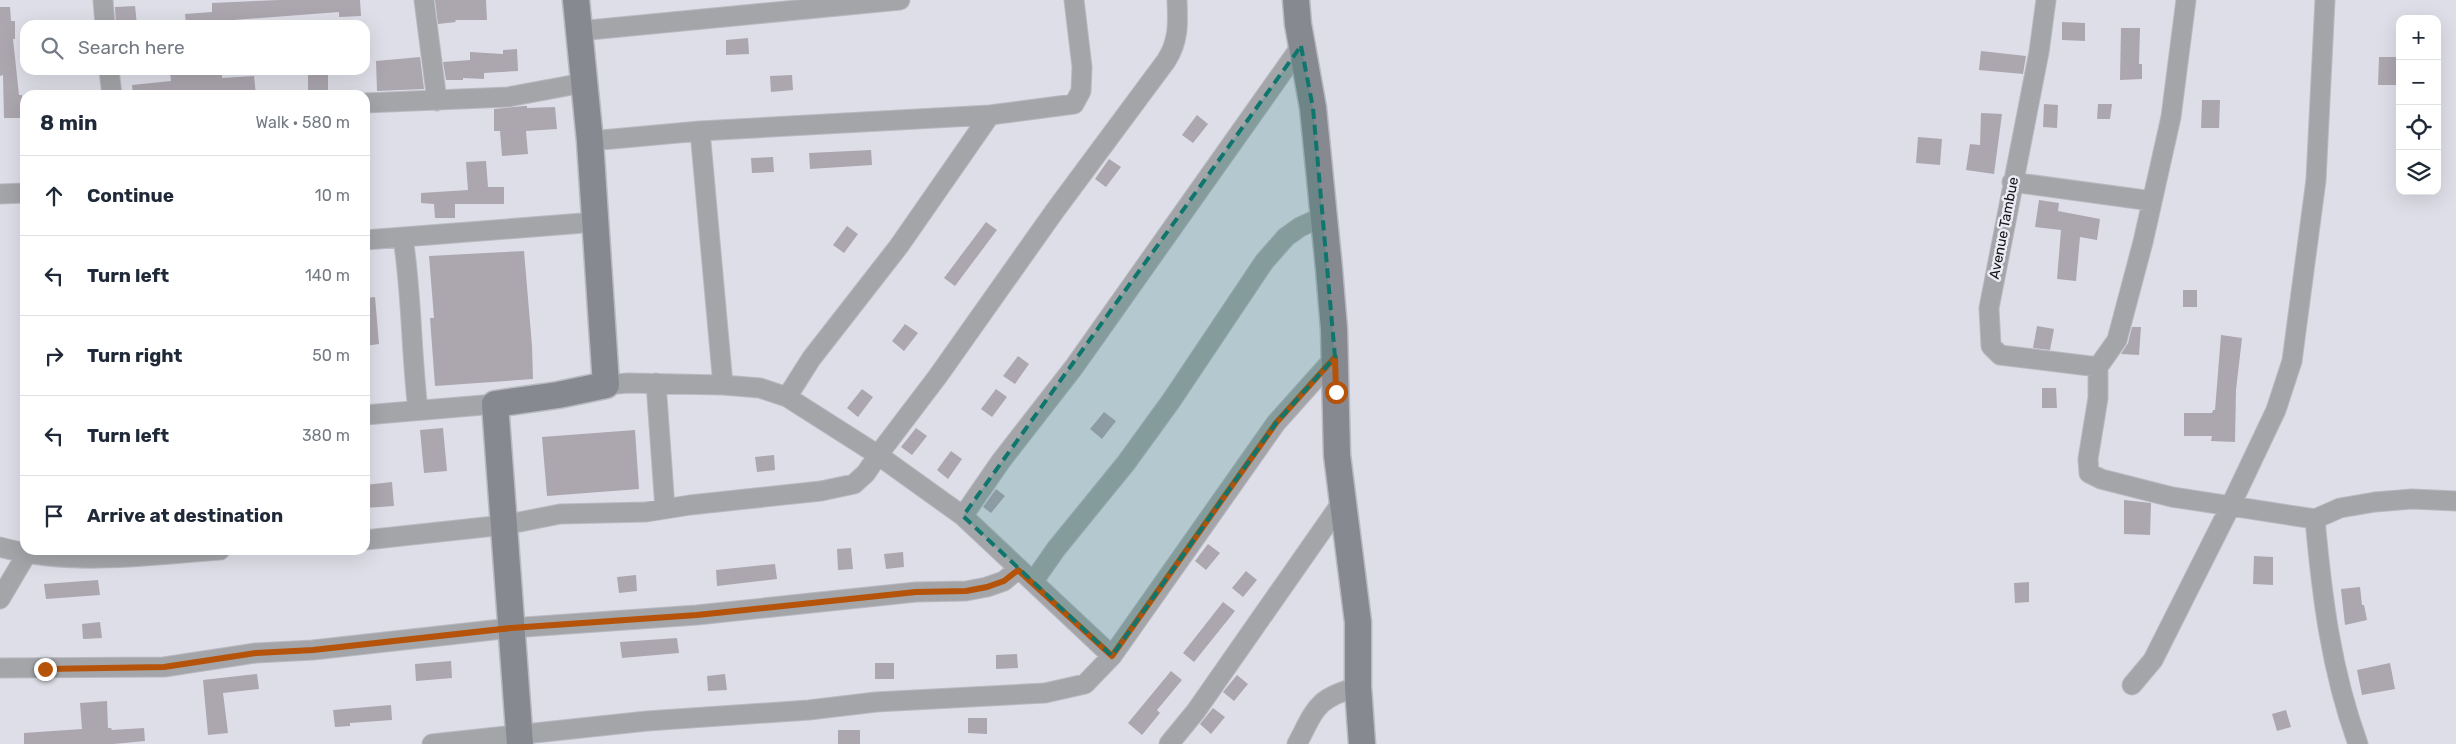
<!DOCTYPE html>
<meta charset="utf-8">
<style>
:root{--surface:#fff;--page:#f6f6f7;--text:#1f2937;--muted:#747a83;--line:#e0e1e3}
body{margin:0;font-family:Rubik,sans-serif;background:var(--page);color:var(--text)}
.controls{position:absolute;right:15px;top:15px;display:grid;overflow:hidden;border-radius:10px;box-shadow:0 5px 20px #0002}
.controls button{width:45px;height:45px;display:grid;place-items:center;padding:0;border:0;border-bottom:1px solid var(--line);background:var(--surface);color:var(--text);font:25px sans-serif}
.stop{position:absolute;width:15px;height:15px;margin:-11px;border:4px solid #b45309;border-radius:50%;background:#fff}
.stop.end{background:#b45309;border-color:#fff;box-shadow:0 1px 5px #0008}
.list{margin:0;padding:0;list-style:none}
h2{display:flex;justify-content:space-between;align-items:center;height:65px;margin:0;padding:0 20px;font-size:21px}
h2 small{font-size:16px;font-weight:400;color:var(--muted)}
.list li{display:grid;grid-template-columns:32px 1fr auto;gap:15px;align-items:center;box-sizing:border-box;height:80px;padding:0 20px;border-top:1px solid var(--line)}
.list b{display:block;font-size:19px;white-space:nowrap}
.list em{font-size:16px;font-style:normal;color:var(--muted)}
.icon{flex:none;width:28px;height:28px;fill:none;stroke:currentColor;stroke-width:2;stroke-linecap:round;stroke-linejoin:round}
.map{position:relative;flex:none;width:2456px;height:744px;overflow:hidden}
.search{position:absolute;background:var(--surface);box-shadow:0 5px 20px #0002;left:20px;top:20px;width:350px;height:55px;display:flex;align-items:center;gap:12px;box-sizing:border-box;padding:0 18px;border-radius:15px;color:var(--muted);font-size:19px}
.panel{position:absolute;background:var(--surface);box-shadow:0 5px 20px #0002;left:20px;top:90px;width:350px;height:465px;border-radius:15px}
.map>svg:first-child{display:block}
.building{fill:#aca6af}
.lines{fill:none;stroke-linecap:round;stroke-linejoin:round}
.street-casing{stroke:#b9b9c2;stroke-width:21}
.secondary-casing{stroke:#b9b9c2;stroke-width:29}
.street{stroke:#a3a5a9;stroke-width:19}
.secondary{stroke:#86898f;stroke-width:26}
.route{stroke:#b45309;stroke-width:6}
.marked{fill:#0f766e;fill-opacity:0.2;stroke:#0f766e;stroke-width:4;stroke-dasharray:10 6;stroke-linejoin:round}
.labels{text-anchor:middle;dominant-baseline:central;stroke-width:5;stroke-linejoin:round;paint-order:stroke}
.street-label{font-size:14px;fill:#131316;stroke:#ecebf5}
</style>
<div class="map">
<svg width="2456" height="744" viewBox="0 0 2456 744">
<rect width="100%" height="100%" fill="#dedee8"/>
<path class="building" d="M 279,0 L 360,0 L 361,16 L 339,17 L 339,12 L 233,20 L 233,25 L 186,25 L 185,14 L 212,12 L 212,3 Z
M 435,0 L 486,0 L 487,20 L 455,20 L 456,22 L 438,24 Z
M 135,6 L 137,25 L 116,25 L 115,7 Z
M 0,7 L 10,7 L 11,21 L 15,21 L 15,39 L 13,39 L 19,95 L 22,95 L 22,118 L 4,118 L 3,75 L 0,76 Z
M 2062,22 L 2085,23 L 2085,41 L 2062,40 Z
M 2121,28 L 2140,28 L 2139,64 L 2142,64 L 2142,79 L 2120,80 Z
M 748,38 L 749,54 L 726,55 L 726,40 Z
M 517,49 L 518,71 L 484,73 L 484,79 L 463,78 L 463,80 L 446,80 L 443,62 L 470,60 L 470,52 L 503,54 L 503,50 Z
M 1981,51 L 2026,56 L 2023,74 L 1979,70 Z
M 420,57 L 424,89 L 377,91 L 376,61 Z
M 2379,57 L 2398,57 L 2397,85 L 2378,85 Z
M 222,70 L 222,78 L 254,76 L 256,95 L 133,95 L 132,85 L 171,81 L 170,72 Z
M 328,72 L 328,92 L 308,92 L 308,73 Z
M 792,75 L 793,90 L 771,92 L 770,76 Z
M 2202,100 L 2220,100 L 2219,128 L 2201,128 Z
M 2044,104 L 2058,105 L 2057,128 L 2043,127 Z
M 2098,104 L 2112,104 L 2110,119 L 2097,119 Z
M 524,106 L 527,106 L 527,108 L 555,107 L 557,129 L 526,131 L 528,154 L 502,156 L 500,131 L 494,131 L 494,109 Z
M 1981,113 L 2002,114 L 1994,174 L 1966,170 L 1970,144 L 1980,145 Z
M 1197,115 L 1208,124 L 1193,143 L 1182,135 Z
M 1918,137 L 1942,139 L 1940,165 L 1916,163 Z
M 871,150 L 872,165 L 810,169 L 809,153 Z
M 773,157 L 774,172 L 752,173 L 751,158 Z
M 1109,159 L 1121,167 L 1106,187 L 1095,179 Z
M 486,161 L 488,187 L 504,187 L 504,204 L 455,204 L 455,218 L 435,218 L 434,204 L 421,203 L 421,193 L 468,190 L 466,162 Z
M 2039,200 L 2059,203 L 2058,211 L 2100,219 L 2097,240 L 2080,237 L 2076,281 L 2057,279 L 2061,230 L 2035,227 Z
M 986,222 L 997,230 L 955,286 L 944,278 Z
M 847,226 L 858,234 L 844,253 L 833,245 Z
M 524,251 L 532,346 L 533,379 L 435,386 L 430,318 L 434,318 L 429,256 Z
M 2183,290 L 2197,290 L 2197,307 L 2183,307 Z
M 375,297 L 379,344 L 365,346 L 365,298 Z
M 905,324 L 918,333 L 904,351 L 892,341 Z
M 2037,326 L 2054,329 L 2050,350 L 2033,348 Z
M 2132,327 L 2141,327 L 2139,355 L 2121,354 L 2128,343 Z
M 2221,335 L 2242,338 L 2236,390 L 2235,442 L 2211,441 L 2212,436 L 2184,436 L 2184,413 L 2212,413 L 2213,410 L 2215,410 Z
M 1018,356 L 1029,364 L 1015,384 L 1003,376 Z
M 2042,388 L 2056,388 L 2057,408 L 2042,408 Z
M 862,389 L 873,397 L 858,417 L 847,408 Z
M 996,389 L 1007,397 L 992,417 L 981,409 Z
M 1104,412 L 1116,421 L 1102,439 L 1090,429 Z
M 443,428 L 447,471 L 424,473 L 420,430 Z
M 916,428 L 927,436 L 912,455 L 901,447 Z
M 635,430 L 639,489 L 547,496 L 542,437 Z
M 951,451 L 962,459 L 948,479 L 937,470 Z
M 774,455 L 775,470 L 757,472 L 755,457 Z
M 392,482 L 394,506 L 365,508 L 365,485 Z
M 996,489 L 1005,496 L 991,513 L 983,507 Z
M 2124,500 L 2151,503 L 2150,535 L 2124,534 Z
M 1208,544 L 1220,553 L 1206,570 L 1195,561 Z
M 851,548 L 853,569 L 838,570 L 837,549 Z
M 903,552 L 904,567 L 886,569 L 884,554 Z
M 2254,556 L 2273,557 L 2273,585 L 2253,584 Z
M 775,564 L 777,579 L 717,586 L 716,570 Z
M 1246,571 L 1257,580 L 1243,597 L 1232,588 Z
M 636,575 L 637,591 L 619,593 L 617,577 Z
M 98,580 L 100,595 L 46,599 L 44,584 Z
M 2029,582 L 2029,602 L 2015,603 L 2014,583 Z
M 2360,587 L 2362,605 L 2364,605 L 2367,620 L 2345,625 L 2341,589 Z
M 1223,602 L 1235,611 L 1194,662 L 1183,653 Z
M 100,622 L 102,638 L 83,639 L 82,624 Z
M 677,638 L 679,653 L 622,658 L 620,642 Z
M 1017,654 L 1018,668 L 996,669 L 996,655 Z
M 451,661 L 452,678 L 416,681 L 415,664 Z
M 875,663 L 894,663 L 894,679 L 875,679 Z
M 2390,663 L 2395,689 L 2362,695 L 2357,670 Z
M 1171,671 L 1182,680 L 1157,710 L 1160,713 L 1142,735 L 1128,723 Z
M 257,674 L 259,689 L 223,693 L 228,733 L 208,735 L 203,680 Z
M 725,674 L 727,690 L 708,691 L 707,676 Z
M 1237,675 L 1248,684 L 1234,701 L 1223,692 Z
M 107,701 L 108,728 L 111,728 L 112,730 L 144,728 L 145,741 L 113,744 L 24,744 L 24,733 L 82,729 L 80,703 Z
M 391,705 L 392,720 L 350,723 L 350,726 L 335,727 L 333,710 Z
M 1213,708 L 1225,717 L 1211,734 L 1200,724 Z
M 2286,710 L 2291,727 L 2277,731 L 2272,714 Z
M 968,718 L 987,718 L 987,734 L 968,733 Z
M 838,730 L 860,730 L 860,744 L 838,744 Z"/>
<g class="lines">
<defs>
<path id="street" d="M 103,0 L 105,25
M 424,0 L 437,101
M 2046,0 L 2039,52 L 1989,308 L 1991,346 L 2000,355 L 2098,367
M 2186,0 L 2171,117 L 2143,242 L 2117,340 L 2098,367 L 2098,398 L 2088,459 L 2089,473 L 2101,479 L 2172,497 L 2315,519 L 2340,508 L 2375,502 L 2412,499 L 2456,501
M 579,31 L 900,0
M 109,70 L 112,95
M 365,103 L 508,97 L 583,83
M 700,131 L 723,385
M 590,141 L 700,131 L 990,115 L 1074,104 L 1081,91 L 1082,67 L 1074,0
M 2012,182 L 2152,201
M 0,194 L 25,193
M 403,238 C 412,295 411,353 418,410
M 365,240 L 596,222
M 656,383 L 665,509
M 606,385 L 628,383 L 723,385 L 760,388 L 787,397 L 878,455 L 963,516 L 1112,656
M 787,397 L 811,359 L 899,246 L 990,115
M 365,415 L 495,404
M 963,516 L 1001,461 L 1074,367 L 1301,46
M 2315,519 C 2322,597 2331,670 2358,744
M 365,540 L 504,525 L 560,514 L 646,512 L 690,505 L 821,491 L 854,484 L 866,473 L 878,455 L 938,376 L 1054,212 L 1166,61 C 1179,41 1178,23 1177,0
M 0,547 C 71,567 148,555 220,550
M 1033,582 L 1056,549 L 1126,463 L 1171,401 L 1264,262 L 1286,237 L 1300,227 L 1324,216
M 0,599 L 29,550
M 0,668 L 164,667 L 256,653 L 313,650 L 511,628 L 697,615 L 916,592 L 966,591 L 987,587 L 1004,581 L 1018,569
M 2132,685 L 2153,660 L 2230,507 L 2276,410 L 2292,361 L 2316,180 L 2325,0
M 432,744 L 647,721 L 809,710 L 876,702 L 1045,693 L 1085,684 L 1112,656 L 1276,423 L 1335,357
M 1169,744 L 1196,711 L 1342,502
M 1297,744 C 1316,708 1316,698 1358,687"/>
<path id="secondary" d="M 1296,0 L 1298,24 L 1313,108 L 1329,269 L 1334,329 L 1337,455 L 1358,622 L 1358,687 L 1362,744
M 520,744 L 495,404 L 558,395 L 606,385 L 590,141 L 576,0"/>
</defs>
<use href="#street" class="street-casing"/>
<use href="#secondary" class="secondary-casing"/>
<use href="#street" class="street"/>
<use href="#secondary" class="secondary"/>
</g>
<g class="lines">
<path class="route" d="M 45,669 L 164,667 L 256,653 L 313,650 L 511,628 L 697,615 L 916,592 L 966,591 L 987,587 L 1004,581 L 1018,570 L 1112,656 L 1276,423 L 1335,357 L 1336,392"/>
</g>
<path class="marked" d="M 1301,46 L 1313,108 L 1335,357 L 1276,423 L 1112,656 L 963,516 Z"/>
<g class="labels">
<g class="street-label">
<text transform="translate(2004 228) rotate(-79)">Avenue Tambue</text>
</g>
</g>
</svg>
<div class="controls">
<button>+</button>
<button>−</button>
<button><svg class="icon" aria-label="locate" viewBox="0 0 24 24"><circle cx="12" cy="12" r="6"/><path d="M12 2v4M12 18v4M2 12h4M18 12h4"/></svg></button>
<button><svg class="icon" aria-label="layers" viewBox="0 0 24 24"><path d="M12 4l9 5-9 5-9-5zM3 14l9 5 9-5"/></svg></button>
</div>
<div class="stop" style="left:1336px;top:392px"></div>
<div class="stop end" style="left:45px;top:669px"></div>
<div class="search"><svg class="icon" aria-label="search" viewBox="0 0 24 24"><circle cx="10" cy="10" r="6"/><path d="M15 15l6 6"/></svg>Search here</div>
<section class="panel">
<h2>8 min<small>Walk · 580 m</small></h2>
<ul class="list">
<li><svg class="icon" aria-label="ahead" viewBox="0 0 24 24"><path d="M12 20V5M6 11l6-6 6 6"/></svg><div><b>Continue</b></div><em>10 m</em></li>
<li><svg class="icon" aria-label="left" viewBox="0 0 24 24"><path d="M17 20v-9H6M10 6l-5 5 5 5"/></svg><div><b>Turn left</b></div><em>140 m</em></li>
<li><svg class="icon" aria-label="right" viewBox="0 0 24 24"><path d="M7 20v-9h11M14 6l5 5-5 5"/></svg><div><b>Turn right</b></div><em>50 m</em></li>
<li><svg class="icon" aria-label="left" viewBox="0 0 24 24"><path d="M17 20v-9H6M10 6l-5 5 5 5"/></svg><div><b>Turn left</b></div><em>380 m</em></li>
<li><svg class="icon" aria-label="arrive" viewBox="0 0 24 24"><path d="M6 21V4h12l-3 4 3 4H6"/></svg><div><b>Arrive at destination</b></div></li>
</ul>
</section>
</div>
